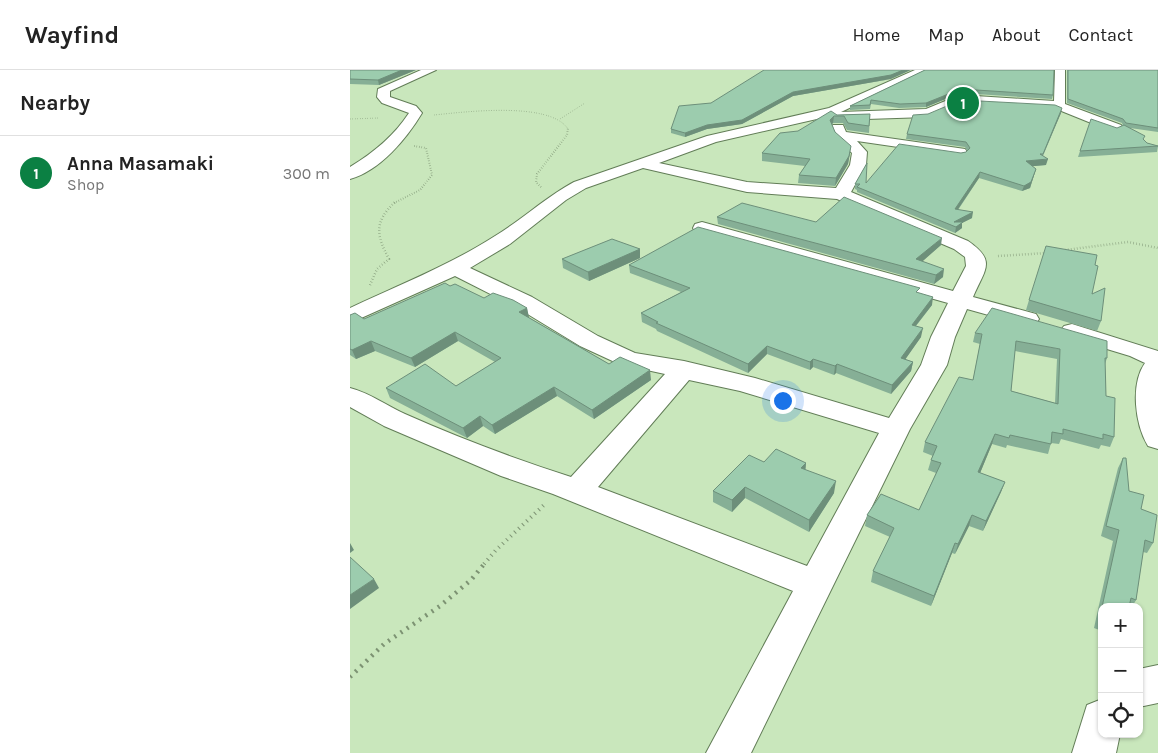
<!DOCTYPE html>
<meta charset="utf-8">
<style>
:root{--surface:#fff;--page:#f2f2f2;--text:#222;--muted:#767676;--line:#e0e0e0;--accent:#0b8043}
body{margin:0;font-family:Karla,sans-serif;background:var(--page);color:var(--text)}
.controls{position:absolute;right:15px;bottom:15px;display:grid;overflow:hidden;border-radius:10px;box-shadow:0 1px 4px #0004}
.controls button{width:45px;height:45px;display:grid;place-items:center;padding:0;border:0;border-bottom:1px solid var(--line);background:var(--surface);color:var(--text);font:25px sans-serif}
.you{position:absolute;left:432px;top:330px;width:18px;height:18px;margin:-12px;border:4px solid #fff;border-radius:50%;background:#1a73e8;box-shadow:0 0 0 8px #1a73e833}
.badge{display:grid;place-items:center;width:32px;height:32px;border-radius:50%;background:var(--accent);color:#fff;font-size:16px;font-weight:700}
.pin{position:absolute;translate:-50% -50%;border:2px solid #fff;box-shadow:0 1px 5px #0006}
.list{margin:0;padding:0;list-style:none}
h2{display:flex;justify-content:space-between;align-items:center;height:65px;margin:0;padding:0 20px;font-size:21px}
h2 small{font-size:16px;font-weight:400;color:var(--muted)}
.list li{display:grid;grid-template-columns:32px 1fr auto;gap:15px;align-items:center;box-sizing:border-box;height:75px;padding:0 20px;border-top:1px solid var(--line)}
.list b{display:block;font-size:19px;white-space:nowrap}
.list p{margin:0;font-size:16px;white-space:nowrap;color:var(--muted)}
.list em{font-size:16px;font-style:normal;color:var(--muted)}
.icon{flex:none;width:28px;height:28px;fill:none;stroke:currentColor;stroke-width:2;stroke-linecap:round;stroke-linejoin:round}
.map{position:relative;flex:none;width:808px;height:683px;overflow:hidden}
header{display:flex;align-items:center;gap:30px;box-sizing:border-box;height:70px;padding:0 25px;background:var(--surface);border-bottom:1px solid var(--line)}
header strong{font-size:24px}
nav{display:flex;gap:28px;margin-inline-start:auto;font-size:18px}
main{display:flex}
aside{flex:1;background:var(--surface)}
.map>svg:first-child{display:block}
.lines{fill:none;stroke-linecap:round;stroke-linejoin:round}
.street-casing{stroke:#627d57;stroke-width:2}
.path-far4{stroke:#7d9373;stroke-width:1;stroke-dasharray:0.5 2;stroke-linecap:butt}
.path-far3{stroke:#7d9373;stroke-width:2;stroke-dasharray:0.5 2;stroke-linecap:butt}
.path-far2{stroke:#7d9373;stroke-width:2.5;stroke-dasharray:0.5 2.5;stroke-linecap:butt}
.path-far1{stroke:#7d9373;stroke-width:4;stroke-dasharray:1 4.5;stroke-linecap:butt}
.path{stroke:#7d9373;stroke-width:4.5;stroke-dasharray:2 5.5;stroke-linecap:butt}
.street{fill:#fff;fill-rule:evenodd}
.wall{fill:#86af96;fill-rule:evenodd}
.shaded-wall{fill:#6d8f7a}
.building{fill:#9cccae;stroke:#6d8f7a;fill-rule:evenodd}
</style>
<header>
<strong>Wayfind</strong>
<nav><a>Home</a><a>Map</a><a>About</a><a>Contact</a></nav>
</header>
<main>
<aside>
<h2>Nearby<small></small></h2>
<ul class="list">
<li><span class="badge">1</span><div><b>Anna Masamaki</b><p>Shop</p></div><em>300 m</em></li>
</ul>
</aside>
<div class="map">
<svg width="808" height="683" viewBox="0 0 808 683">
<rect width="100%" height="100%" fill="#c9e7bc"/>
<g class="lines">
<defs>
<path id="street" d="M 71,0 L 86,0 L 40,21 L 40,27 L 66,36 L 72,43 C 57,68 30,101 0,109 L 0,97 C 23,83 44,66 59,43 L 32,33 L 27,27 L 28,19 Z
M 565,0 L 579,0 L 491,42 L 576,39 L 610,25 L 704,31 L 705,0 L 715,0 L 715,34 L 771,55 L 773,58 L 766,62 L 761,61 L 704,38 L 610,33 L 577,47 L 486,50 L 480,46 L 366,72 L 309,93 L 397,112 L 486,118 L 500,95 L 502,83 L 486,68 L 481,58 L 483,55 L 493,55 L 496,62 L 615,79 L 617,82 L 615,85 L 610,86 L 507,71 L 517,82 L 516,95 L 501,122 L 618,171 C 647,191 635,199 623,227 L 686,244 L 689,249 L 686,254 L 678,256 L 617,239 L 605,267 L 597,295 L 560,359 L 401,683 L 356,683 L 443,521 L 203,424 L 151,406 L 34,356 L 0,337 L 0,318 C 20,323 37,336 55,344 C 109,368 165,389 221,407 L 315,304 L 269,294 L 230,276 L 166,237 L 105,206 L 0,253 L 0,238 C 49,215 100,195 145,166 C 173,149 196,127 224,112 L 357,66 L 479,38 ZM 293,98 L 397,122 L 487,129 L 604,179 L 615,187 L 616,196 L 603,221 L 352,152 L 345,154 L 343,158 L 345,162 L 598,233 L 581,267 L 571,295 L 539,348 L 405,308 L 334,291 L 285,283 L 248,266 L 182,227 L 120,198 L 160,174 L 216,130 L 236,118 ZM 339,310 L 390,321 L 529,363 L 457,496 L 248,417 Z
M 722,254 L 808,281 L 808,379 L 798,376 C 785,355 780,314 795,293 L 780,286 L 714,266 L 710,261 L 714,256 Z
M 808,595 L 808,633 L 789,637 L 789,599 Z
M 752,629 L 752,664 L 770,664 L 766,683 L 722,683 L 737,635 Z"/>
</defs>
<use href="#street" class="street-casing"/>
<path class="path-far4" d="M 84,45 C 114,42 200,31 218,59
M 0,49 L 29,48
M 210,49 L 235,33"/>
<path class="path-far3" d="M 191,117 L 186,112 L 187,104 L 217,65 L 218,58
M 44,133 L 70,120 L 82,105 L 76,78 L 64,76"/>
<path class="path-far2" d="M 715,180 L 778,172 L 808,178
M 648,186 L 697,183
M 20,215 L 27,199 L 39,189 C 26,165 24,152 45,132"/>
<path class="path-far1" d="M 134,494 L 146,480 L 195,434"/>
<path class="path" d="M 0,607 L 34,574 L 90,536 L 121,510 L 135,493"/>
<use href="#street" class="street"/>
</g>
<path class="wall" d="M 0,0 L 66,0 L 29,15 L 0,14 Z
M 575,0 L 703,25 L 702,29 L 610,23 L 576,37 L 549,38 L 521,34 L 520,39 L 500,40 L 500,36 Z
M 717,0 L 808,0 L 808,62 L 780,58 L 794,70 L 797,73 L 808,76 L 807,82 L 728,87 L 730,81 L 773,56 L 772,53 L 717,33 Z
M 541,9 L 443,26 L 392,54 L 357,59 L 335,67 L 321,63 L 321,59 L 361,33 Z
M 711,43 L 693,86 L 696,95 L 682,96 L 686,99 L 680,118 L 672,121 L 629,108 L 608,140 L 622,148 L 612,153 L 612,158 L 605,163 L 507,122 L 507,120 L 505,119 L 505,114 L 516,113 L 611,83 L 616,82 L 617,81 L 615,77 L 556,69 L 557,64 Z
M 520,44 L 519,63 L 497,60 L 493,53 L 483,53 L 482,54 L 485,62 L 500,84 L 498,94 L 485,116 L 448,113 L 449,105 L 455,96 L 412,91 L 412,83 L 448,61 L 487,45 Z
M 367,147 L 466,152 L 591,175 L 572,191 L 593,207 L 584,214 L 368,154 Z
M 290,179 L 290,188 L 239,211 L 213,198 L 212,189 Z
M 279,195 L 569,223 L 582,235 L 566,256 L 571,267 L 555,289 L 563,292 L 561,301 L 541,324 L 486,303 L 484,305 L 463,297 L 460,300 L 417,284 L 398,303 L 307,261 L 306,259 L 292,252 L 291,243 L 331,222 L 280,203 Z
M 745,195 L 742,224 L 751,251 L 747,261 L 676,240 L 679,230 Z
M 100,216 L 134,228 L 177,238 L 178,247 L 259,294 L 301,310 L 244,349 L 207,326 L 145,364 L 133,356 L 117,368 L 40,328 L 36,318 L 106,316 L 145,292 L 108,271 L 65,297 L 25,281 L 6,289 L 0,285 L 0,245 L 14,249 Z
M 625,263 L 757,288 L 755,294 L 756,326 L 764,367 L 760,377 L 751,375 L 749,379 L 711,369 L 709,374 L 701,373 L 698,384 L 657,375 L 656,378 L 642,374 L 630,403 L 655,412 L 651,422 L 633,461 L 619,456 L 605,484 L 602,483 L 581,536 L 521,512 L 523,501 L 540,467 L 515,456 L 517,445 L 569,440 L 586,403 L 578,400 L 581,390 L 583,386 L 573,382 L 575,372 L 623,310 L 630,274 L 623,272 ZM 665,281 L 707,289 L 705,333 L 661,321 Z
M 773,388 L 779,421 L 791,439 L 803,473 L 797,483 L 793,482 L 786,530 L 782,537 L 752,537 L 752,561 L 744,558 L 763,471 L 751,466 L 768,398 Z
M 414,392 L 456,393 L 455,400 L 484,423 L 459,462 L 395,428 L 382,442 L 363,432 L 363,421 Z"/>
<path class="shaded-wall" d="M 52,0 L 66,0 L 29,15 L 28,10 Z
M 553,0 L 561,0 L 541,9 L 443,26 L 392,54 L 357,59 L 335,67 L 335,63 L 443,22 Z
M 611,19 L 610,23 L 576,37 L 576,33 Z
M 712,38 L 711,43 L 691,89 L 693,84 Z
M 484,46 L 483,53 L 479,57 L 480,50 Z
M 501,76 L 498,94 L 485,116 L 486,108 Z
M 698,89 L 696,95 L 674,97 L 676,91 Z
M 686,99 L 680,118 L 672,121 L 674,116 Z
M 630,102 L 629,108 L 604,145 L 605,139 Z
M 623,142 L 622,148 L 612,153 L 612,158 L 605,163 L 606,157 L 604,152 Z
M 592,168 L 591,175 L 565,198 L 566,189 Z
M 290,179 L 290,188 L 239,211 L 238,202 Z
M 594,199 L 593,207 L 584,214 L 586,205 Z
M 583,227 L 582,235 L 560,263 L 562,255 Z
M 177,238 L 179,247 L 171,251 L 169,242 Z
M 573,258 L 571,267 L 550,297 L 551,288 Z
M 105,262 L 108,271 L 65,297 L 61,288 Z
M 21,271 L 25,281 L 6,289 L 2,280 Z
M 417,276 L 417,284 L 398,303 L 398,294 Z
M 463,289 L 463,297 L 460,300 L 460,292 Z
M 563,292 L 561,301 L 541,324 L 542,315 Z
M 487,294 L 486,303 L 484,305 L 485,296 Z
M 300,300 L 301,310 L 244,349 L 242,340 Z
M 204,317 L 207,326 L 145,364 L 142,355 Z
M 130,346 L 133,356 L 117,368 L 113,358 Z
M 645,364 L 642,374 L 626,413 L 628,402 Z
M 456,393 L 455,405 L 451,398 Z
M 486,411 L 484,423 L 459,462 L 459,450 Z
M 655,412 L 651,422 L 633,461 L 636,451 Z
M 395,417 L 395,428 L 382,442 L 382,430 Z
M 622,445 L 619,456 L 605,484 L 608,474 Z
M 0,473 L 4,480 L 0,483 Z
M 605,473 L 602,483 L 581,536 L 584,526 Z
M 24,509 L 29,518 L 0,539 L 0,525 Z"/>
<path class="building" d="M 0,0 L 52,0 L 28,10 L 0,9 Z
M 414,0 L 553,0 L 541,5 L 443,22 L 392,50 L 357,55 L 335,63 L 321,59 L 329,36 L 361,33 Z
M 575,0 L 704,0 L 703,25 L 611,19 L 576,33 L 550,34 L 521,30 L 520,35 L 500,36 Z
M 718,0 L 808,0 L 808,58 L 776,53 L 773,49 L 718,29 Z
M 611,30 L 705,35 L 712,38 L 693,84 L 690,84 L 698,89 L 676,91 L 686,99 L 681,112 L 674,116 L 630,102 L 605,139 L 623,142 L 604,152 L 613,152 L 606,157 L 507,117 L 510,114 L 505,114 L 517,93 L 516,113 L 549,74 L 611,83 L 616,82 L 620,78 L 616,72 L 557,64 L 563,45 L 578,44 Z
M 481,41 L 487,45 L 520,44 L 519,56 L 498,53 L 494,46 L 484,46 L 480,50 L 485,62 L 501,76 L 499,86 L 486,108 L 449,105 L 460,89 L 412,83 L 430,63 L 448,61 Z
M 741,49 L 767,58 L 774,55 L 795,66 L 793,69 L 797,73 L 808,76 L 730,81 Z
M 494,127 L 592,168 L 566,189 L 594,199 L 586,205 L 367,147 L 392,133 L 466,152 Z
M 348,157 L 570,218 L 566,222 L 583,227 L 562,255 L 573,258 L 551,288 L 563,292 L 542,315 L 487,294 L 485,296 L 463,289 L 460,292 L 417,276 L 398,294 L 306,253 L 308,252 L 291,243 L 340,218 L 279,195 Z
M 262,169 L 290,179 L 238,202 L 212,189 Z
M 696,176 L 747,185 L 745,195 L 748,196 L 742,224 L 755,218 L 751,251 L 679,230 Z
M 95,213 L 100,216 L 105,214 L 134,228 L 143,223 L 163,230 L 177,238 L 169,242 L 259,294 L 270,287 L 300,300 L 242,340 L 204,317 L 142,355 L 130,346 L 113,358 L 36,318 L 75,294 L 106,316 L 151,288 L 105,262 L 61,288 L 21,271 L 2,280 L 0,279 L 0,245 L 5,243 L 14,249 Z
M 642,238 L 757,271 L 757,288 L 755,288 L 756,326 L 765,328 L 764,367 L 753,364 L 753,369 L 713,359 L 713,364 L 702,362 L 701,374 L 660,365 L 659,368 L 645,364 L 628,402 L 655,412 L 636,451 L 622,445 L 608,474 L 605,473 L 584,526 L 523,501 L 544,458 L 517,445 L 531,424 L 569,440 L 591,393 L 581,390 L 587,376 L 575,372 L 609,307 L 623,310 L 632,264 L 625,263 ZM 666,271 L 710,279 L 708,334 L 661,321 Z
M 426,379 L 456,393 L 451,398 L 486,411 L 459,450 L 395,417 L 382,430 L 363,421 L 399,385 L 414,392 Z
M 773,388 L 776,388 L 779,421 L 794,425 L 791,439 L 807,445 L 803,473 L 795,470 L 786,530 L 781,528 L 779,537 L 752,537 L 769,460 L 756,456 Z
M 0,487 L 24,509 L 0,525 Z
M 752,538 L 752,548 L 750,547 Z"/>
</svg>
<div class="controls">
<button>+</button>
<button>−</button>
<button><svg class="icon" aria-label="locate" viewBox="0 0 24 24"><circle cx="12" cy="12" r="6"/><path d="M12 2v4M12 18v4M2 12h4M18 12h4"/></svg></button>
</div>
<div class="you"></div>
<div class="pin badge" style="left:613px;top:33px">1</div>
</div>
</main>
